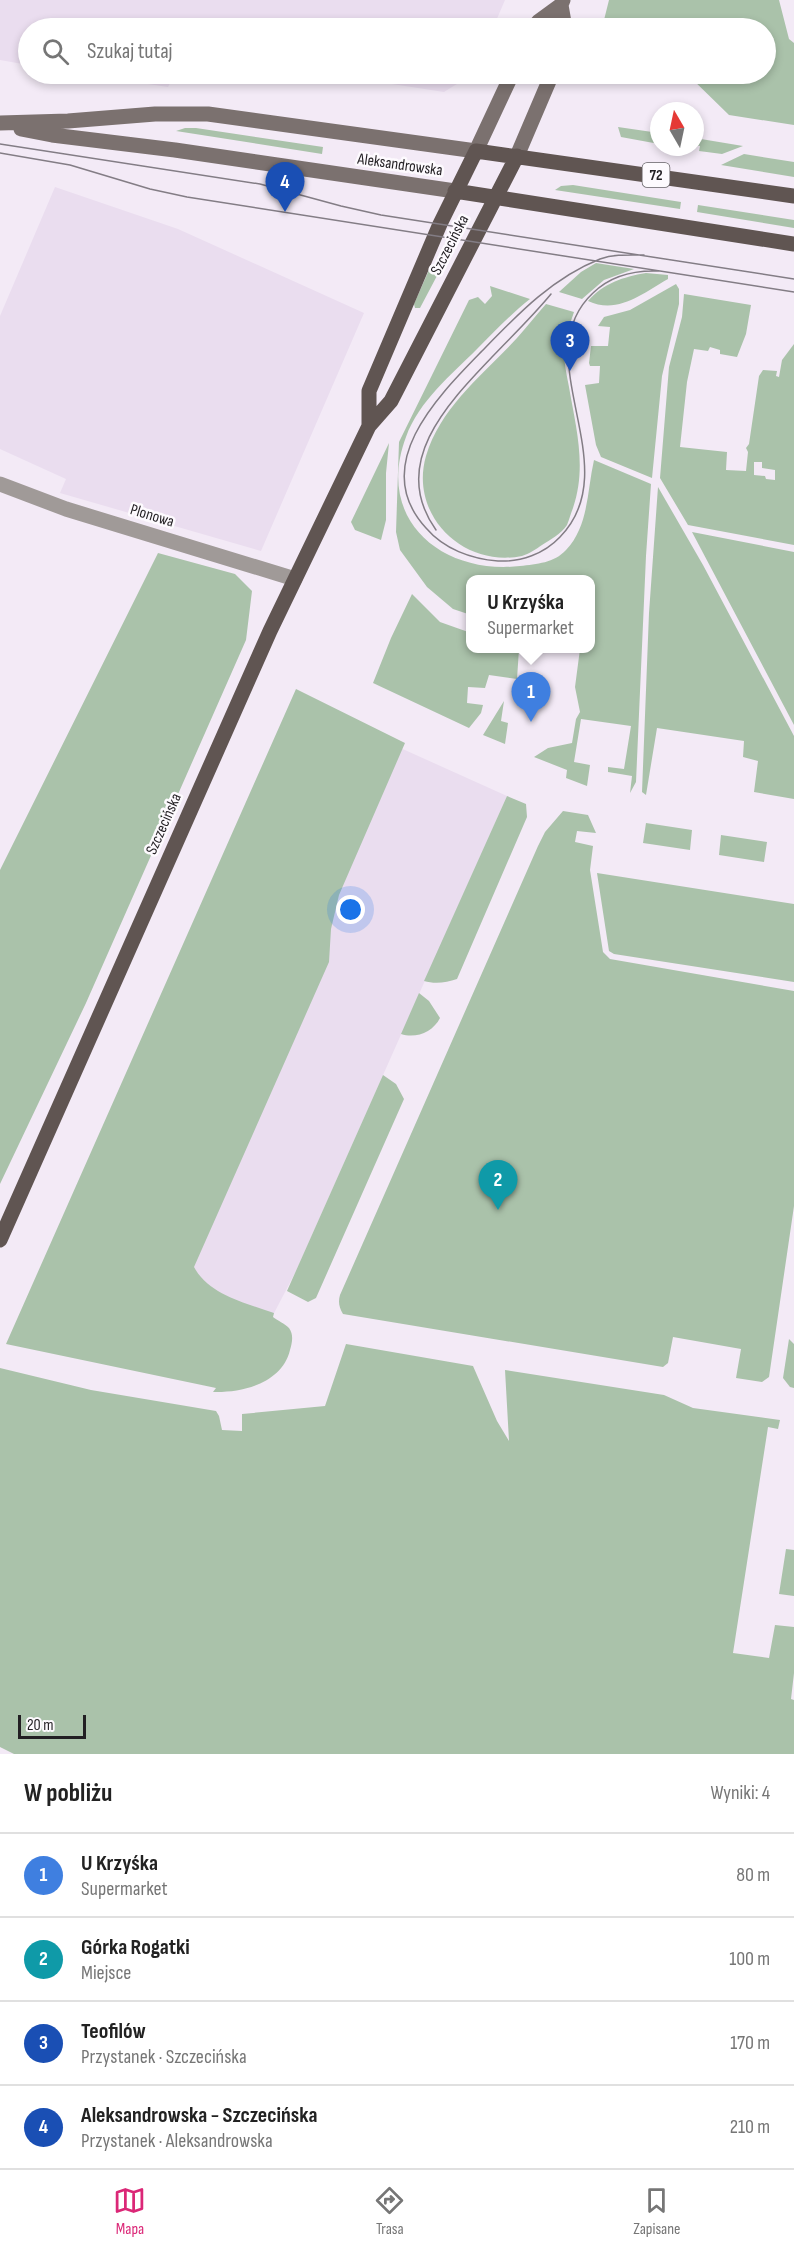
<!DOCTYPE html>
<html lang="pl">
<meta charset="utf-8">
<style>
:root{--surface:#fff;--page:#f2f2f2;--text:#222;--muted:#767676;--line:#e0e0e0;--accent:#db2777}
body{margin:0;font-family:"Sofia Sans Condensed",sans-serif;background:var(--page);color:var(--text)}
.compass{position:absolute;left:650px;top:102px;width:54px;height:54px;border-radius:50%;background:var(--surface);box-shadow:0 3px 9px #0003;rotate:351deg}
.scale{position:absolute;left:18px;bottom:15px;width:68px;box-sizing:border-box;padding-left:6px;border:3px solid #221f23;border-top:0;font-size:16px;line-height:21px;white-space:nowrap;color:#221f23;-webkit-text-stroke:4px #fdfafe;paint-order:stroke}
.you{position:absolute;left:351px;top:910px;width:21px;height:21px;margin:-15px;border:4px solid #fff;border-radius:50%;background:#1a73e8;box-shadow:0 0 0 9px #1a73e833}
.badge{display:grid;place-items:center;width:39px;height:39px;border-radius:50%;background:var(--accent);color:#fff;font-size:20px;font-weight:700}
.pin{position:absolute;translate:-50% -50px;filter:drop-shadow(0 2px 3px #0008)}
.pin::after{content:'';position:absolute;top:32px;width:21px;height:18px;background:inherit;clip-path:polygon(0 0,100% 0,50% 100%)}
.popup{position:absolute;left:466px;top:575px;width:129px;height:78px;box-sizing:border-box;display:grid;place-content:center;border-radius:12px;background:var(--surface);filter:drop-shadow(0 2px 4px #0005);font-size:20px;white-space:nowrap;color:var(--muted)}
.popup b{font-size:22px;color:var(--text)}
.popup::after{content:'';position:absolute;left:50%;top:100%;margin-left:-12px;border:12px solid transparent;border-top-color:var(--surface)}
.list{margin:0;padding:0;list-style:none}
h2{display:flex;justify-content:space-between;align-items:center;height:78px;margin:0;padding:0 24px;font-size:26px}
h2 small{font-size:20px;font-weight:400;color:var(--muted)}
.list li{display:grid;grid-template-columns:39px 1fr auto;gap:18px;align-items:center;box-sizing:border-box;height:84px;padding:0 24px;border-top:2px solid var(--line)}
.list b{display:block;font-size:22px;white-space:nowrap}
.list p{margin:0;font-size:20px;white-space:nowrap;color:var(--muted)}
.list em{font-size:20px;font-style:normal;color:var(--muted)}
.icon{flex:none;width:33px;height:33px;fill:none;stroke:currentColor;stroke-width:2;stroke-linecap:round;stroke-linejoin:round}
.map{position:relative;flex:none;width:794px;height:1754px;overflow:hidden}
.search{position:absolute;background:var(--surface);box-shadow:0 3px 9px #0003;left:18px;right:18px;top:18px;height:66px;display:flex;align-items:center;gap:15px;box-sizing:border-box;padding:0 21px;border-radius:33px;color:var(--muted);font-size:22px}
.sheet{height:414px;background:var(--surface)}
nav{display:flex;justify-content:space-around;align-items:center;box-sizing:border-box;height:84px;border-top:2px solid var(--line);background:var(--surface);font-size:16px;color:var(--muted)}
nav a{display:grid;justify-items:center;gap:3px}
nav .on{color:var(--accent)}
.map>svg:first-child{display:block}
.built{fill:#eaddef}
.green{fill:#aac2aa;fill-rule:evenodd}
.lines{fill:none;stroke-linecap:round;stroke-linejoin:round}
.street{stroke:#a09a98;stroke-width:15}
.secondary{stroke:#7b716f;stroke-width:15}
.primary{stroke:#605552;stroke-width:15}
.tram{stroke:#837d85;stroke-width:1.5}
.labels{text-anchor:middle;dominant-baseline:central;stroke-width:5;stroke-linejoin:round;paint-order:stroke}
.shield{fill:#fdfafe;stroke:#646165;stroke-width:1.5}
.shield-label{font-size:15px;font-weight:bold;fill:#221f23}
.street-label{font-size:16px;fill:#221f23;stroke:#fdfafe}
</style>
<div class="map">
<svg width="794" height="1754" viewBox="0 0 794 1754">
<rect width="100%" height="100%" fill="#f3eaf6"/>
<path class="built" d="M 0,0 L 505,0 L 493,28 L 28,28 L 28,65 L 0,60 Z
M 81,74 L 175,74 L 168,87 Z
M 327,74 L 473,74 L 444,92 Z
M 55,187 L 178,229 L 364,313 L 261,551 L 60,493 L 66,479 L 0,449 L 0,316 Z
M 396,746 L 507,796 L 296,1271 L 272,1317 L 169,1274 Z"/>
<path class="green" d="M 609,0 L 779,0 L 789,39 L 794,43 L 794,125 L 729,115 L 687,74 L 766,74 L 766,28 L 602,28 Z
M 618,127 L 659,133 L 659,144 L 621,137 Z
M 185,128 L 196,128 L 323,147 L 322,154 L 176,131 Z
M 695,138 L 743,146 L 722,154 L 699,151 L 700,146 L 695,145 Z
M 744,154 L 794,162 L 794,177 L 721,165 Z
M 573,185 L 681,202 L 680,209 L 555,190 L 561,186 Z
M 698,205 L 794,220 L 794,228 L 697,212 Z
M 596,263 L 634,269 L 604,280 L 582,299 L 559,292 L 581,272 Z
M 429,270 L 439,272 L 420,308 L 415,308 L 414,304 Z
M 646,273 L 668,275 L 668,279 C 643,293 618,315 588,301 C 604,283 623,277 646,273 Z
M 676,284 L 679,289 L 679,304 L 662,376 L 652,478 L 601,457 L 596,445 L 585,385 L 599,383 L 600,366 L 590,366 L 589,363 L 591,346 L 608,346 L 610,327 L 598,326 L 604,317 L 630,310 Z
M 490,286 L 530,299 C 511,314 494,332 477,349 C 451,375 419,401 406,437 C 375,519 441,575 520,566 C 537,564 554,563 566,550 C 589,526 587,490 594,460 L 651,484 L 646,556 L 636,782 L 630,793 L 632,776 L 608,772 L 608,767 L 624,769 L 631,726 L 581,719 L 574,762 L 590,765 L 587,786 L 566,778 L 567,770 L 534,757 L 548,748 L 572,743 L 576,719 L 580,712 L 575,687 L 580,649 L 591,648 L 591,580 L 471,580 L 471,615 L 453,609 L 427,587 L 400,550 L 396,532 L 399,442 L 469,300 L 478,297 L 485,304 L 492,296 Z
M 684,294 L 751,305 L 746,334 L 737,357 L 720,354 L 720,350 L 710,347 L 708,351 L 694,349 L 687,382 L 680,447 L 727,452 L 726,470 L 746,471 L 748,452 L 746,448 L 749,444 L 759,376 L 763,370 L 777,371 L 776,376 L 779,377 L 782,360 L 794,344 L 794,545 L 688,525 L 660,478 L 669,367 L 682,317 ZM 754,462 L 762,462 L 762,468 L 775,470 L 775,480 L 766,479 L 765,476 L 754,475 Z
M 546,304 L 574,312 C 570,325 564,337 564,351 C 564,363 567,376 569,387 C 576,428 587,467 573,508 C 571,513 569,520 567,525 C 561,534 550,540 542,545 C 536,549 529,554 522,556 C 463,568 409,515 426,456 C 441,406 483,375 517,338 C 527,327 536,315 546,304 Z
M 389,443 L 386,473 L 386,520 L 381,540 L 355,530 L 351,522 Z
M 658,487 L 703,565 L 794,736 L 794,799 L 754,792 L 758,761 L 743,757 L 744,741 L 657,728 L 646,795 L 642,792 L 649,613 Z
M 692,532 L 794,552 L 794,725 Z
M 158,553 L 235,574 L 252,591 L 246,640 L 86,1003 L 0,1184 L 0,870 Z
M 412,594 L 440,622 L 471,633 L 471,648 L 519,649 L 517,679 L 489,675 L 485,688 L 468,687 L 467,703 L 483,705 L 481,713 L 469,728 L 373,683 L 391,638 Z
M 296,689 L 405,743 L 339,895 L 331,929 L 329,962 L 194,1267 C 209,1295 246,1303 274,1313 L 273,1317 C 277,1320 285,1324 289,1328 C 294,1335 292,1343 290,1350 C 282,1383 243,1393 213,1392 L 216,1388 L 6,1344 Z
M 504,701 L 501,721 L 508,723 L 505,744 L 483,735 Z
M 507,796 L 526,804 L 527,817 L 457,979 C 446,983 434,984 424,981 Z
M 563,811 L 588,815 L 596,833 L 577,831 L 575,842 L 593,846 L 590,870 L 603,952 L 610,959 L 794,991 L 794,1206 L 769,1377 L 762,1382 L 736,1378 L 741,1349 L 673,1337 L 668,1363 L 663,1367 L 343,1314 C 339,1307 338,1302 340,1295 L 538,846 L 545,832 Z
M 646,823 L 692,830 L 690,850 L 643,843 Z
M 721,835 L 767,842 L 764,862 L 719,855 Z
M 597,873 L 794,904 L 794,982 L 614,954 L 609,951 Z
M 419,993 L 429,1001 L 440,1018 C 433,1032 416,1039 401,1034 Z
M 383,1075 L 396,1084 L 404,1099 L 316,1298 L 308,1302 L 287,1291 Z
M 789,1339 L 794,1344 L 794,1388 L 790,1387 L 783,1378 Z
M 346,1344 L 473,1366 L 497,1421 L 509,1441 L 505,1370 L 664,1395 L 693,1408 L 780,1420 L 778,1429 L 768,1427 L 733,1653 L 769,1658 L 775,1625 L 794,1627 L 794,1673 L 791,1699 L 794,1700 L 794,1754 L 14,1754 L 0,1747 L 0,1368 L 91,1390 L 216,1411 L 219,1416 L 222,1430 L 242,1431 L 242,1414 L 325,1406 Z
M 786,1549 L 794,1550 L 794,1596 L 779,1594 Z"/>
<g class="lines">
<path class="street" d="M 0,484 L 66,509 L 295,579"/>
<path class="secondary" d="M 563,0 L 561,5 L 565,28
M 533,28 L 539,21 L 561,5
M 0,123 L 68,121 L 155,114 L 208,114 L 476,151 L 512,74
M 21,129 L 52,135 L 175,150 L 455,191
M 517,156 L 552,74"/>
<path class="primary" d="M 455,191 L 794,244
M 369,426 L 369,391 L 440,224 L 476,151 L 794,196
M 0,1240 L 270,631 L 369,426 L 391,401 L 517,156"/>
<path class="tram" d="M 0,144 L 260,184 L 341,206 L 381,215 L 794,279
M 0,153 L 70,165 L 150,189 L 187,197 L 794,292
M 644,255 C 629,255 614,254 600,259 C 552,278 517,315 482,351 C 439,395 368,465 426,528 C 444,549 471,559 498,561 C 521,562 544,554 560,537 C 629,466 524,357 593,293 C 611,275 634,270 659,271
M 436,530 C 389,464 447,404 492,357 C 512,336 533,316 551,294"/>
</g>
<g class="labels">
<rect class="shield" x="642.5" y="163" width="27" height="24" rx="4.5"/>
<g class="shield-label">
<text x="656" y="175">72</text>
</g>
<g class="street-label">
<text transform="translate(400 165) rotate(8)">Aleksandrowska</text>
<text transform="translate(450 245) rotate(-63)">Szczecińska</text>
<text transform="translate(152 516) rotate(17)">Plonowa</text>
<text transform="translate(164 824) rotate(-66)">Szczecińska</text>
</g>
</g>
</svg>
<svg class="compass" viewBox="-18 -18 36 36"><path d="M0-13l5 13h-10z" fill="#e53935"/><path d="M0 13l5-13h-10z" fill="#767676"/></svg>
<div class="scale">20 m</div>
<div class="you"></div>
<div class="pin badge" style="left:531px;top:722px;background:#3f7fe0">1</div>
<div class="popup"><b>U Krzyśka</b>Supermarket</div>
<div class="pin badge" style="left:498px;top:1210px;background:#0f9aa8">2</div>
<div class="pin badge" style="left:570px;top:371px;background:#1a4fb4">3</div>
<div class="pin badge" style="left:285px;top:212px;background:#1a4fb4">4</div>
<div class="search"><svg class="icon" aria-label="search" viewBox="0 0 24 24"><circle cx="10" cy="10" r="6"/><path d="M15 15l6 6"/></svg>Szukaj tutaj</div>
</div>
<section class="sheet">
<h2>W pobliżu<small>Wyniki: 4</small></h2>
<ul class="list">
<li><span class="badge" style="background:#3f7fe0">1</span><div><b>U Krzyśka</b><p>Supermarket</p></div><em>80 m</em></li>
<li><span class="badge" style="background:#0f9aa8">2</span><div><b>Górka Rogatki</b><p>Miejsce</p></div><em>100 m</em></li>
<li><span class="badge" style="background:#1a4fb4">3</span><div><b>Teofilów</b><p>Przystanek · Szczecińska</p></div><em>170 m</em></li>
<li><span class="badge" style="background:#1a4fb4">4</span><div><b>Aleksandrowska - Szczecińska</b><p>Przystanek · Aleksandrowska</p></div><em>210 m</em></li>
</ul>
</section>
<nav>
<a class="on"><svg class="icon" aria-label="map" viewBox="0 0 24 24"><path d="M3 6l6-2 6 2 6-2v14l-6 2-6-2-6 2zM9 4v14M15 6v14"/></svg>Mapa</a>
<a><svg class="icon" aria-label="directions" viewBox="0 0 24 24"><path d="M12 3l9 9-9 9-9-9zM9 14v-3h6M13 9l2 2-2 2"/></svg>Trasa</a>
<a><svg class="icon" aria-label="saved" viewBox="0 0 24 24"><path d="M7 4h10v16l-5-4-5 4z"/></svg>Zapisane</a>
</nav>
